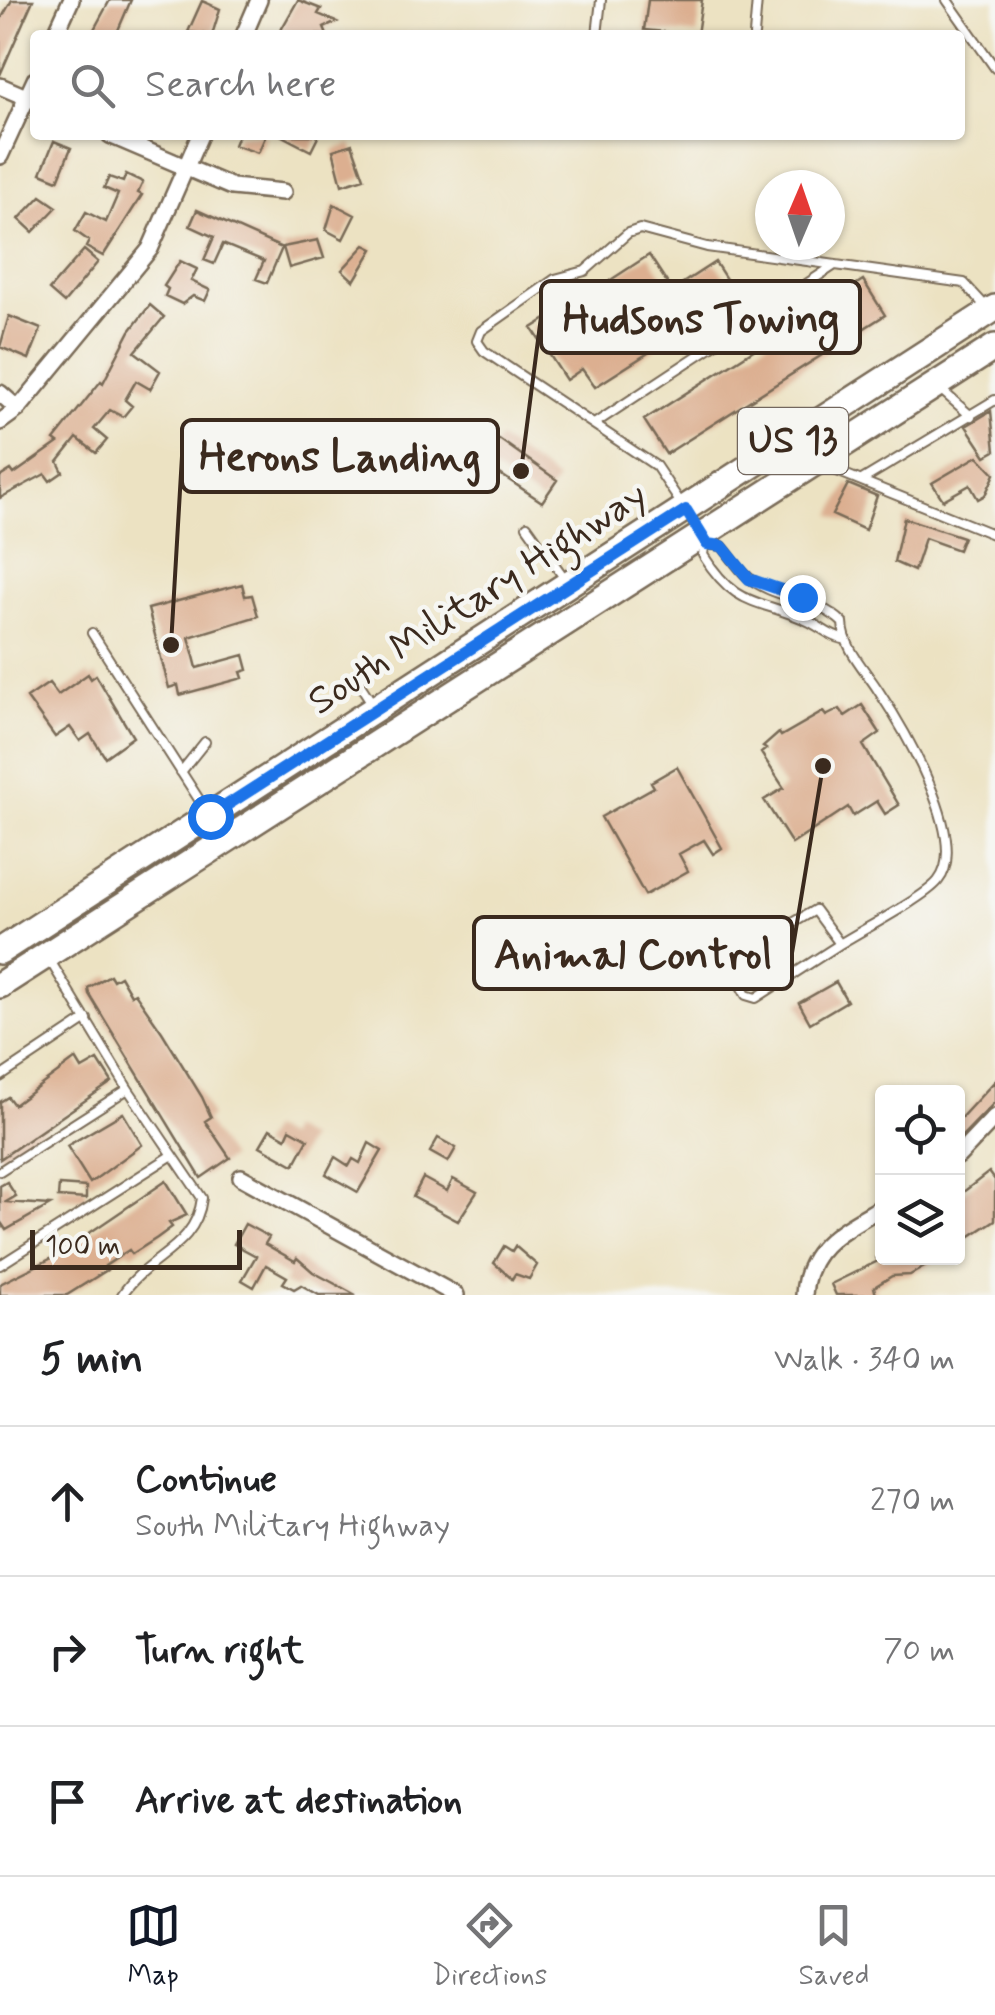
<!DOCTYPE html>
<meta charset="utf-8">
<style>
:root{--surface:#fff;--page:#f2f2f2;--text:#202124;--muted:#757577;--line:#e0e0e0;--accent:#111827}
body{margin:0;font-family:Mynerve,sans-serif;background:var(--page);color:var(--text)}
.controls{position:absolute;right:30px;bottom:30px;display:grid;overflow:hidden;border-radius:10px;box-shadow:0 2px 8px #0004}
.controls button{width:90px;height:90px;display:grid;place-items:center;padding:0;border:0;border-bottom:2px solid var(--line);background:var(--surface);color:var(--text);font:50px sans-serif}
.compass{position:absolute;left:755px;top:170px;width:90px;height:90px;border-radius:50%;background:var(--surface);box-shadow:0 2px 8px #0004;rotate:2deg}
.scale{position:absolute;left:30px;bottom:25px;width:212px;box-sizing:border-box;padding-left:10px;border:5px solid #3b2a1e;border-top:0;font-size:28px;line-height:35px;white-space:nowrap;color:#3b2a1e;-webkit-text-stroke:8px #f6f6f2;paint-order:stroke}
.stop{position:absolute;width:30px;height:30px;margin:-22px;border:8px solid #1a73e8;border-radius:50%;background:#fff}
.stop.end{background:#1a73e8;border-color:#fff;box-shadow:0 2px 10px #0008}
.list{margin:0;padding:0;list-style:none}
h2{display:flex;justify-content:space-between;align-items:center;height:130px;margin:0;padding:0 40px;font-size:42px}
h2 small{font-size:32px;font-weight:400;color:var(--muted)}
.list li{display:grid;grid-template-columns:65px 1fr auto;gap:30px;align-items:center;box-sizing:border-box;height:150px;padding:0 40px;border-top:2px solid var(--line)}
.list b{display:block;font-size:38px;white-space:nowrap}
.list p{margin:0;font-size:32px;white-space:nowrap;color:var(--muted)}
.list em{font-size:32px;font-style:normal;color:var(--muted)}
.icon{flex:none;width:55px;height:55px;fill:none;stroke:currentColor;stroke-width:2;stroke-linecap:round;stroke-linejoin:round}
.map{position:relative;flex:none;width:995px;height:1295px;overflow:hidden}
.search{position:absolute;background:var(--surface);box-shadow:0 2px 8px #0004;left:30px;right:30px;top:30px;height:110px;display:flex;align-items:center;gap:25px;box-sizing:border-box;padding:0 35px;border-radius:10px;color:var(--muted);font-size:38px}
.sheet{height:580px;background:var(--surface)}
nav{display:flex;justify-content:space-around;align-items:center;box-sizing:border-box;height:140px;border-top:2px solid var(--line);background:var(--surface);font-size:28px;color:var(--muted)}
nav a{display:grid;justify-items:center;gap:5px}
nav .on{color:var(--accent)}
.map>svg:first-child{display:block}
.building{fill:#dcaf90}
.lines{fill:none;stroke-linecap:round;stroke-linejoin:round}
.service-casing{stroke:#796a57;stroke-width:12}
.minor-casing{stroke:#796a57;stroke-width:20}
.primary-casing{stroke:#796a57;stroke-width:30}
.service{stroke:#fff;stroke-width:8}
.minor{stroke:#fff;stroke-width:15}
.primary{stroke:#fff;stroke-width:25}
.route{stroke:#1a73e8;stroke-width:12}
.labels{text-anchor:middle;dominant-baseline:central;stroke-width:9;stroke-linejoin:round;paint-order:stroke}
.shield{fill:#f6f6f2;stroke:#73675e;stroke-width:2.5}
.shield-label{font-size:38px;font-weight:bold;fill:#3b2a1e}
.street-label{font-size:40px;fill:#3b2a1e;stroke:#f6f6f2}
.leader{fill:none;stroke:#3b2a1e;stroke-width:4}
.callout-dot{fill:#3b2a1e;stroke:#f6f6f2;stroke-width:4}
.callout{fill:#f6f6f2;stroke:#3b2a1e;stroke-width:4}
.callout-label{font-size:42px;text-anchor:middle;font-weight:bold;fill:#3b2a1e}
</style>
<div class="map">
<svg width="995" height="1295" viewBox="0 0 995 1295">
<rect width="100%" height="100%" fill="#f6f6f2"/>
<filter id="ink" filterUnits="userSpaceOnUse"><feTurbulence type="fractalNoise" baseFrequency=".01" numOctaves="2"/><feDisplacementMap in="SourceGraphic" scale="20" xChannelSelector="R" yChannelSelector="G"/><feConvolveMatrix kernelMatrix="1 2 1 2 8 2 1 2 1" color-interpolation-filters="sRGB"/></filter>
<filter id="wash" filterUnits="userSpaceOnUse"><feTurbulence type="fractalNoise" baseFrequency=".0048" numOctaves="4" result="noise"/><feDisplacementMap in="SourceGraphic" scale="40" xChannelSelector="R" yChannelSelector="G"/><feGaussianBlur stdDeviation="2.25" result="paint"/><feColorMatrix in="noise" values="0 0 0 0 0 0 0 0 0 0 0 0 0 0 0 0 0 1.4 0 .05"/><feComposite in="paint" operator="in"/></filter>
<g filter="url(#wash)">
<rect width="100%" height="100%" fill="#ece2c2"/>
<g id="blocks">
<path class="building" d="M 12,0 L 33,0 L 0,75 L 0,21 Z
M 110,0 L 131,0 L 116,35 L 91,35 Z
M 298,0 L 321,9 L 318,14 L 337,22 L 324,28 L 327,35 L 292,35 L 281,30 Z
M 648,0 L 702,0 L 697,35 L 644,30 Z
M 202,1 L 220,9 L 212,35 L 188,32 Z
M 238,135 L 266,135 L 258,153 L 234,145 Z
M 280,135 L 319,135 L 311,151 Z
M 54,141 L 71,148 L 58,180 L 41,173 Z
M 352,144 L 364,178 L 342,185 L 333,150 Z
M 126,174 L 143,182 L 138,193 L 142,195 L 103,256 L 86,247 L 89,241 L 75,231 L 86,212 L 106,222 L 118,194 L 104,188 L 109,177 L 123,182 Z
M 41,196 L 57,207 L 33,232 L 19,219 Z
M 334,204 L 355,215 L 343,239 L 326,230 Z
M 197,210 L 282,248 L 267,283 L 256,279 L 264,261 L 223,244 L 214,264 L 204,260 L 214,237 L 190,226 Z
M 318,240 L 324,258 L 289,268 L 283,247 Z
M 365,245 L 373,249 L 354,281 L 342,270 Z
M 84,250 L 98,262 L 64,303 L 49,290 Z
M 649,255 L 672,290 L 715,262 L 737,296 L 595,387 L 582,369 L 566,380 L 532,328 L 564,308 L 588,344 L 629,317 L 606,283 Z
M 180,261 L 197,269 L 191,281 L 210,290 L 205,301 L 193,296 L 182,304 L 165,296 L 168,289 L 164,286 Z
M 863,280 L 885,315 L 666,454 L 644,420 Z
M 150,305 L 164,317 L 135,352 L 160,371 L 150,389 L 136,381 L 125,400 L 132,406 L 123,417 L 110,410 L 94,429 L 107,440 L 96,453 L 77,438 L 58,462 L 63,472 L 50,481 L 45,474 L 0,498 L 0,477 L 11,470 L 14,474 L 58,443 L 54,440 L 101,381 L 103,383 L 130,331 Z
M 9,316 L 41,329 L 29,359 L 0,347 Z
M 991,411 L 995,451 L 986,456 L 966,426 Z
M 499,439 L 557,480 L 542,502 L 485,464 Z
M 978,456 L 995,474 L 985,495 L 978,499 L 970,485 L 943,500 L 932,483 Z
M 848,484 L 877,496 L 865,530 L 832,515 Z
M 904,518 L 963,537 L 958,550 L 925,538 L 914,571 L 894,562 Z
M 242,584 L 245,596 L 252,595 L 258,616 L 189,637 L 197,668 L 244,655 L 248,670 L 241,672 L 243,678 L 180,695 L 178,685 L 169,688 L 148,609 Z
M 88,674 L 91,679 L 96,675 L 133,737 L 105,757 L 90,734 L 80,741 L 70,727 L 55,737 L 27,698 L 49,683 L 58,695 Z
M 862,705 L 880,733 L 863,745 L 899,805 L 885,814 L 877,801 L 853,816 L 848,807 L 792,844 L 764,800 L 784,788 L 761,753 L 766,749 L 763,747 L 779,733 L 781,736 L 823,712 L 826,716 L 840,709 L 845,716 Z
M 677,767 L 722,848 L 713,854 L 704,840 L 679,854 L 688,871 L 645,895 L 601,817 L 654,787 L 651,782 Z
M 110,975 L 113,980 L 120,976 L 131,995 L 135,993 L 162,1032 L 202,1097 L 211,1117 L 205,1121 L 230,1158 L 201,1178 L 89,994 L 88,988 Z
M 836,982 L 847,1001 L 810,1023 L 799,1003 Z
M 76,1059 L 82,1069 L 98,1060 L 112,1082 L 0,1159 L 0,1102 L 8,1097 L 14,1105 Z
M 995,1081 L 995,1102 L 958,1140 L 958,1121 Z
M 123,1113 L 142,1145 L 90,1183 L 67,1146 Z
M 270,1129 L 286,1138 L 290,1129 L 308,1139 L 294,1165 L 260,1146 Z
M 438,1138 L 456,1148 L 448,1162 L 430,1152 Z
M 369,1143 L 382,1151 L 358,1192 L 326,1174 L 335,1157 L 349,1166 L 353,1159 L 360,1163 Z
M 989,1172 L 995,1180 L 995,1220 L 969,1237 L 958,1223 L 958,1196 Z
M 423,1178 L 447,1191 L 453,1179 L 477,1192 L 458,1221 L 413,1197 Z
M 166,1181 L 187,1215 L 169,1223 L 172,1227 L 157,1238 L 132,1254 L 129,1250 L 105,1266 L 107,1270 L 67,1295 L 0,1295 L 0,1284 L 54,1257 Z
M 7,1182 L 16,1196 L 6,1202 L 50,1205 L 6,1230 L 0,1221 L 0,1186 Z
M 59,1185 L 86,1187 L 86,1199 L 58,1197 Z
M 245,1224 L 269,1237 L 265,1244 L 295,1261 L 297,1258 L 313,1272 L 356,1295 L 319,1295 L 301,1285 L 294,1289 L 283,1283 L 287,1277 L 266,1265 L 254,1287 L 242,1280 L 256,1256 L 234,1244 Z
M 504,1246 L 512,1251 L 515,1246 L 537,1265 L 529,1279 L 515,1274 L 512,1279 L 494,1263 Z
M 876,1258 L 940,1258 L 910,1275 L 892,1276 L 874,1287 L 876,1295 L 836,1295 L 831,1284 L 878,1261 Z"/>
</g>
</g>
<g filter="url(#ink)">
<use href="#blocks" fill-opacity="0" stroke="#796a57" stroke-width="2.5"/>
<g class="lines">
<defs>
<path id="service" d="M 947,0 L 995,68
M 597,35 L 601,0
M 754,35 L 757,0
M 939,388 L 971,416
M 594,424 L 835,265
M 822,465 L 995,535
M 862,480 L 995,400
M 527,526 L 565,579
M 698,529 L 656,466 L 484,351 L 477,341 L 481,331 L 555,279 L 585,271 L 628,233 L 640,229 L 707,247 L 964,283 L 987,308
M 705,541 L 703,555 C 737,609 757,598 808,621 C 821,627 829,636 843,639
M 707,544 L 722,546 C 730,555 738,569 748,577 C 775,600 816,596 843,623 C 844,649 864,668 878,690 C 902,726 971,841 938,881 C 924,898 862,930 840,944 L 815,910 L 737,956 L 732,970 L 746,995 L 756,998 L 840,944
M 92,633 L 207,812
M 355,677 L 372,703
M 181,772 L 205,742
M 49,959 L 128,1089 L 202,1198 C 196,1249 147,1256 122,1295
M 0,1077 L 87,1019
M 0,1171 L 128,1089
M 0,1265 L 171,1156"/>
<path id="minor" d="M 55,35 L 71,0
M 244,35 L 259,0
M 0,86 L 33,100
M 110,135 L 232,187 L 283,192
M 0,156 L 35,80
M 0,393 L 18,409
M 0,422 L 18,409 L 150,249 L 200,135
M 958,1156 L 995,1117
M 241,1177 L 456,1295
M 804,1295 C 806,1246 845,1229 882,1207"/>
<path id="primary" d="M 0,951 L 995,308
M 0,985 L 995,347"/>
</defs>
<use href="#service" class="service-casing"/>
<use href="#minor" class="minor-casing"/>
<use href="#primary" class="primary-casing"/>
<use href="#service" class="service"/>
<use href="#minor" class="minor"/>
<use href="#primary" class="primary"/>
</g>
</g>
<g class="lines" filter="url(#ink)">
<path class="route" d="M 210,816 L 686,510 L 707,544 L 722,546 L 749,579 L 802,597"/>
</g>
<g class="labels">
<rect class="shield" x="738" y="408" width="110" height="66" rx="8"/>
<g class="shield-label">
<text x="793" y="441">US 13</text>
</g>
<g class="street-label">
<text transform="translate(478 599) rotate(-33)">South Military Highway</text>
</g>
</g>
<path class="leader" d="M521 471L541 317M171 645L182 456M823 766L792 953"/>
<g class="callout-dot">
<circle cx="521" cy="471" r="10"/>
<circle cx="171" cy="645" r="10"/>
<circle cx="823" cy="766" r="10"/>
</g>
<g class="callout">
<rect x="541" y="281" width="319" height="72" rx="10"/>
<rect x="182" y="420" width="316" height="72" rx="10"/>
<rect x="474" y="917" width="318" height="72" rx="10"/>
</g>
<g class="callout-label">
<text x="701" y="332">Hudsons Towing</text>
<text x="340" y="470">Herons Landing</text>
<text x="633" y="968">Animal Control</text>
</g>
</svg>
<div class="controls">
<button><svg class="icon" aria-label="locate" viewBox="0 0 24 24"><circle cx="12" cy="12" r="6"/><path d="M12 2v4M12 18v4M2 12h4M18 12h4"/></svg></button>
<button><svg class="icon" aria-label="layers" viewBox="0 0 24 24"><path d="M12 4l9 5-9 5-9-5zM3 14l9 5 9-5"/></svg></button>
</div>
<svg class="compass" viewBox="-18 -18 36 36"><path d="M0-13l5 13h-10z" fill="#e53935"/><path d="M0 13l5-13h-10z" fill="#757577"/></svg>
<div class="scale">100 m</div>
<div class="stop" style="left:210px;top:816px"></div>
<div class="stop end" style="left:802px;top:597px"></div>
<div class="search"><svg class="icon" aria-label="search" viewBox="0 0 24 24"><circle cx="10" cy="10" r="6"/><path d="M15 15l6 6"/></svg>Search here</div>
</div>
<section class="sheet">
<h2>5 min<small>Walk · 340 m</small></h2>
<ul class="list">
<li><svg class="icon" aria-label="ahead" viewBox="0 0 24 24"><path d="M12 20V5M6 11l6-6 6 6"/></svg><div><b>Continue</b><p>South Military Highway</p></div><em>270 m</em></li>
<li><svg class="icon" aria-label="right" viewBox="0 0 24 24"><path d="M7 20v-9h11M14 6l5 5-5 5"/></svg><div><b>Turn right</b></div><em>70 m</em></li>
<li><svg class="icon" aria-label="arrive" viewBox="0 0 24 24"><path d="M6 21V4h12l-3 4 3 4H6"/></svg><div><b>Arrive at destination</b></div></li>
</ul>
</section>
<nav>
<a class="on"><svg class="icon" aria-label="map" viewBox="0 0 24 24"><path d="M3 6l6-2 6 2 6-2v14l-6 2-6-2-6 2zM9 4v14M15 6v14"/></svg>Map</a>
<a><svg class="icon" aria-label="directions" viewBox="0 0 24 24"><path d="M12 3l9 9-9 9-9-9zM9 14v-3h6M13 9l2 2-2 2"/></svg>Directions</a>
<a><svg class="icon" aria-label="saved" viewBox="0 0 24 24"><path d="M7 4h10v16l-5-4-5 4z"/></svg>Saved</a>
</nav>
